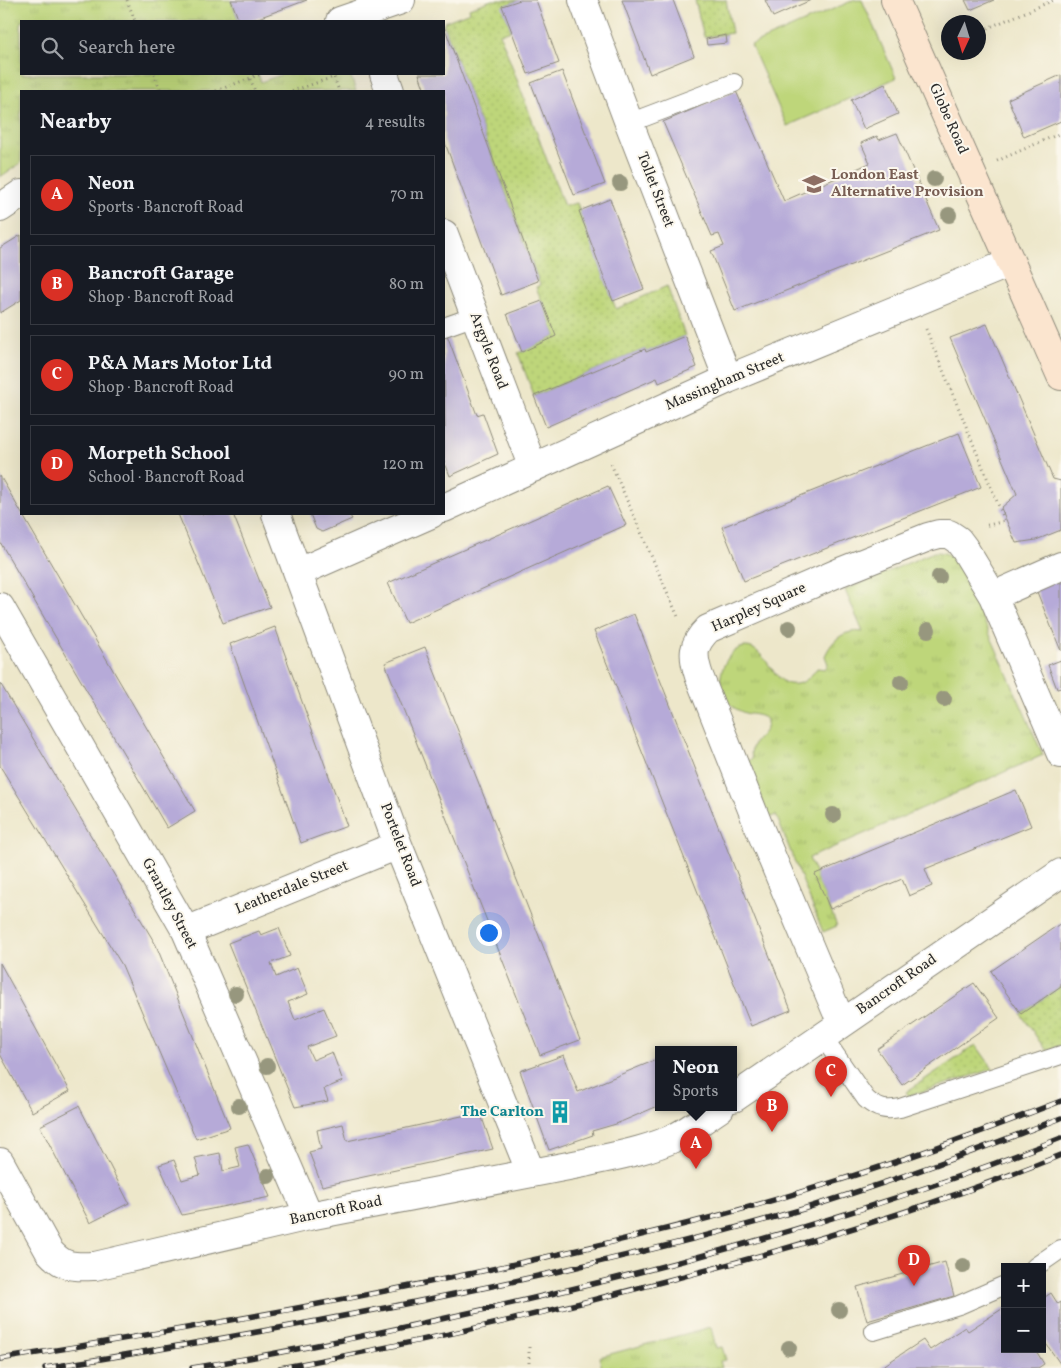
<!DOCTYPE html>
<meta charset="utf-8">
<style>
:root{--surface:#171b24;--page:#242831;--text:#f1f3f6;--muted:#9ea1a6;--line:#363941;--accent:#d93025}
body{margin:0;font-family:Vollkorn,serif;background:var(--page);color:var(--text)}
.controls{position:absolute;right:15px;bottom:15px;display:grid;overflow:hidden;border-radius:0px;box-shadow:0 5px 20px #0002}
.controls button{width:45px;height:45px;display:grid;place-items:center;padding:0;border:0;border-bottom:1px solid var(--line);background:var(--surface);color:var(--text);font:25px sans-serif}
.compass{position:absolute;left:941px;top:15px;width:45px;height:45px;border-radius:50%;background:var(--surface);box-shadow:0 5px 20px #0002;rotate:184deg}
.you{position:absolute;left:488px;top:932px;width:18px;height:18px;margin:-12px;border:4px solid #fff;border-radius:50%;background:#1a73e8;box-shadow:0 0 0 8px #1a73e833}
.badge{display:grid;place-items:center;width:32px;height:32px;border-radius:50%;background:var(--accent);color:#fff;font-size:16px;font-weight:700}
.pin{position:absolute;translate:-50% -41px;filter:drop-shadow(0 1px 2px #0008)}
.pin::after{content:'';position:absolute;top:26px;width:18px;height:15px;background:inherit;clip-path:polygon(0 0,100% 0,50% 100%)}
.popup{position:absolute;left:655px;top:1046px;width:82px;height:65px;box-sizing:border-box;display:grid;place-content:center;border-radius:0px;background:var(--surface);filter:drop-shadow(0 1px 4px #0005);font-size:16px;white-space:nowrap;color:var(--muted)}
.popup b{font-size:19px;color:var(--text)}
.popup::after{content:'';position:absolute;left:50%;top:100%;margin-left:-10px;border:10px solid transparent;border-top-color:var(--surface)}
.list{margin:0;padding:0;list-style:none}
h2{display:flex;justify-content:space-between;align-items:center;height:65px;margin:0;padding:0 20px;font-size:21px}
h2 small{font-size:16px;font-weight:400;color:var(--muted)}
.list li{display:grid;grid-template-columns:32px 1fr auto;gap:15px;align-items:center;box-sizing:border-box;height:80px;margin:0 10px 10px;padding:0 10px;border:1px solid var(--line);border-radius:0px}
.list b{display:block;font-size:19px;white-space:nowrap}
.list p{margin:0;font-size:16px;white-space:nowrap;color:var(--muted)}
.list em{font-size:16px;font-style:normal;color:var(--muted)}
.icon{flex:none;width:28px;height:28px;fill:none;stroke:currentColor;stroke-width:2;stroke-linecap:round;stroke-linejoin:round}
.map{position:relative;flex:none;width:1061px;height:1368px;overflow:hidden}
.search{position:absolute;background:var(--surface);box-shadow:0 5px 20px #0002;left:20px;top:20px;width:425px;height:55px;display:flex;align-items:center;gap:12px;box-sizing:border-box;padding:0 18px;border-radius:0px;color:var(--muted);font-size:19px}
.panel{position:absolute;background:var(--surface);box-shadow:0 5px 20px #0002;left:20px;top:90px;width:425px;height:425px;border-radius:0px}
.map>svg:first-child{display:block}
.grass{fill:#bed67a;stroke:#748052}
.park{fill:url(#park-tufts);stroke:#748052}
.garden{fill:url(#garden-dots);stroke:#748052}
.building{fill:#b6aad8}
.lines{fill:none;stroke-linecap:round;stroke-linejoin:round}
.lane-casing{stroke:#8c897a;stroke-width:20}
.street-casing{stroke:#8c897a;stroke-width:30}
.secondary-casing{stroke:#8c897a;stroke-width:30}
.path{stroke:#8c897a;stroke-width:3;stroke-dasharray:1 4;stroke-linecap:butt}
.lane{stroke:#fff;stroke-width:18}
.street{stroke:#fff;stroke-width:28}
.secondary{stroke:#fbe5cf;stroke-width:28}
.rail-casing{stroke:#2b2b2b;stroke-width:5.5}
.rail{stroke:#fbf7ec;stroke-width:4;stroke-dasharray:11;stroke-linecap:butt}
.tree{fill:#97977e}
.labels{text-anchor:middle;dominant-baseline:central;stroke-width:4;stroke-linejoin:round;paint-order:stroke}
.street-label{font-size:15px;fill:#2b2b2b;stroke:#fbf7ec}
.education-label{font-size:15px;font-weight:bold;fill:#785e54;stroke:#fbf7ec;text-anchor:start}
.culture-label{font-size:15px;font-weight:bold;fill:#0d838f;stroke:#fbf7ec;text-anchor:end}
</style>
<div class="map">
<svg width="1061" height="1368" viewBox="0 0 1061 1368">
<defs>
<pattern id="park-tufts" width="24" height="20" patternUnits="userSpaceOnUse" patternTransform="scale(1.25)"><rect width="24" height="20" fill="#bed67a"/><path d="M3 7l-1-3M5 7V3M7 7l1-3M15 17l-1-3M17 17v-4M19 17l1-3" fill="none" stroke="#a3b86a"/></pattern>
<pattern id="garden-dots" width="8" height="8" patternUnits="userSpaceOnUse" patternTransform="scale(1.25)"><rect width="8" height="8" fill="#bed67a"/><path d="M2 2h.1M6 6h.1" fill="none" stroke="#a3b86a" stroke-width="1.8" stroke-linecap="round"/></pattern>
</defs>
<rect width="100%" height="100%" fill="#fbf7ec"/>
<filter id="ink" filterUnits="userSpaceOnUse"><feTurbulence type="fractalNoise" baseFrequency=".02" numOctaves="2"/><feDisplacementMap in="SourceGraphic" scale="10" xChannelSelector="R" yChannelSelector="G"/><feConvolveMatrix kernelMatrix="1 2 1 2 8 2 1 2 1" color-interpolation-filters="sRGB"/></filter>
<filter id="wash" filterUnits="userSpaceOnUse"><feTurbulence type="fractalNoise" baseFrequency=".0096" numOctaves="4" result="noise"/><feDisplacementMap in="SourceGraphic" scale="20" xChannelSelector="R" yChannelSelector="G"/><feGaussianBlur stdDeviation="1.12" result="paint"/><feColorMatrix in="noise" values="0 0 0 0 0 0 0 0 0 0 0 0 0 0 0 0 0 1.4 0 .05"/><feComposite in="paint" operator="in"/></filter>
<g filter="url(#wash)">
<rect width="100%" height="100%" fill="#ede7ca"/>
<path class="grass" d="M 854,0 L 862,0 L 896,78 L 787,126 L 751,45 Z"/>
<path class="park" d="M 0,0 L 231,0 L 239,21 L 21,21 L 21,74 L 258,74 L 261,82 L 283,74 L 350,74 L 356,91 L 21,91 L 21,163 L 0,177 Z
M 934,552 C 947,552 954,556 960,567 L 1043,755 L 809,858 L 837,926 L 823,932 L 776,815 L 769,818 L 747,761 L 752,759 C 747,738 769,737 767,720 C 761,714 753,715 745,713 C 728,707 717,694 721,676 C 722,667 728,655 736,650 C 762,635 771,681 789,684 C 802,686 810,678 817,668 L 825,669 L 828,664 L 825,656 C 832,640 844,629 863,632 L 845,590 Z
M 711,1327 L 716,1348 L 722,1347 L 726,1360 L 720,1361 L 722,1368 L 602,1368 L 599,1357 Z"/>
<path class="garden" d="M 492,0 L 520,0 L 503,6 L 511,30 L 500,34 L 564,206 L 577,203 L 616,309 L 667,286 L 685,336 L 646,352 L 645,349 L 534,396 L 518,353 L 556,336 L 536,287 L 540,285 L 444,26 L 444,22 L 470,12 L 469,8 Z
M 695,0 L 726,0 L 732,33 L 704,37 Z
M 1061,986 L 1061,1045 L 1046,1051 L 1021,1014 Z
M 976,1045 L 993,1069 L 909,1096 L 906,1092 Z"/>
<g id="blocks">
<path class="building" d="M 231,0 L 307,0 L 250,21 L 239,21 Z
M 520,0 L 536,0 L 559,63 L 528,74 L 502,6 Z
M 622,0 L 673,0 L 694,56 L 650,74 Z
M 765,0 L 811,0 L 773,17 Z
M 965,0 L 994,0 L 970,10 Z
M 444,26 L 538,281 L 501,295 L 444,140 L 444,91 L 425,91 L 419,74 L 444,74 Z
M 726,35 L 727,43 L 707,45 L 706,39 Z
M 562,71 L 605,184 L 574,195 L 531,83 Z
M 1061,75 L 1061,121 L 1024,137 L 1008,99 Z
M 885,84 L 898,114 L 864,129 L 851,100 Z
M 736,91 L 784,201 L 870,163 L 861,143 L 877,136 L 879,140 L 897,133 L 939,230 L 735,311 L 711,251 L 724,246 L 719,234 L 712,236 L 663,122 Z
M 610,199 L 644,289 L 613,301 L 579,211 Z
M 21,235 L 21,300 L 0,313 L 0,248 Z
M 542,301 L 556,336 L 522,352 L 507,314 Z
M 987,324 L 1053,479 L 1061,481 L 1061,530 L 1036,540 L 1016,543 L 1001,508 L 1017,494 L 950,338 Z
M 447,335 L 477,415 L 483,413 L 498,454 L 450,476 L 444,460 L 444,428 L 445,428 L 444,336 Z
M 685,336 L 697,367 L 659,383 L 657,378 L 546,427 L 534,396 L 645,349 L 646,352 Z
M 959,433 L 981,487 L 744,581 L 722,527 Z
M 0,476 L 195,811 L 167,828 L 0,542 Z
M 608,486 L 626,525 L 406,623 L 388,583 Z
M 178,514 L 233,514 L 270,607 L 223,623 Z
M 310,514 L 349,514 L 352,519 L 322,532 L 316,529 Z
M 1061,576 L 1061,651 L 1035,587 Z
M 634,614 L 791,1010 L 751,1026 L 594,631 Z
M 275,627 L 347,826 L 301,843 L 230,644 Z
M 425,647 L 580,1040 L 540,1055 L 385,663 Z
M 1061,660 L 1061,688 L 1057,689 L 1048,665 Z
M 0,683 L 156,945 L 230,1128 L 196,1139 L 122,965 L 0,766 Z
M 1016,790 L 1031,826 L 925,869 L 932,886 L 909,896 L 902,879 L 830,909 L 815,874 Z
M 1061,923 L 1061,986 L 1021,1014 L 991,971 Z
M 279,928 L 290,956 L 271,963 L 276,977 L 297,968 L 308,994 L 288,1002 L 295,1020 L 324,1008 L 336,1036 L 307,1047 L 313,1060 L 332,1052 L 343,1081 L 324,1089 L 328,1101 L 295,1107 L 228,943 L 259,931 L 261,935 Z
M 0,963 L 70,1091 L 32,1112 L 0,1054 Z
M 974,983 L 999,1018 L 902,1085 L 877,1049 Z
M 564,1055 L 578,1092 L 658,1059 L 658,1106 L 616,1124 L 592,1131 L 593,1135 L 549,1150 L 520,1071 Z
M 79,1106 L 129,1203 L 90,1223 L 40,1126 Z
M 480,1112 L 493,1149 L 322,1186 L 309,1152 L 321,1149 L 317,1130 L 343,1124 L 347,1141 Z
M 248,1144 L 270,1197 L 182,1215 L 159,1165 L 174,1160 L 182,1180 L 189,1178 L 200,1175 L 195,1158 L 220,1153 L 223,1171 L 240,1167 L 235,1147 Z
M 945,1262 L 954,1296 L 867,1321 L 857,1287 Z
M 1051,1293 L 1058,1304 L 1061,1302 L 1061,1365 L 1042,1338 L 1042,1299 Z
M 1005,1307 L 1005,1349 L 1035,1349 L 1044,1364 L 1038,1368 L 880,1368 L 923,1340 L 930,1350 L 965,1327 L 968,1331 Z"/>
</g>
</g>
<g filter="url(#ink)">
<use href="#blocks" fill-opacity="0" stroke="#8c897a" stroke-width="1"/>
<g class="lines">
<defs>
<path id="lane" d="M 629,123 L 734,83
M 444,327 L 475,316
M 823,1037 L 866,1099 C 877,1109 886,1111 900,1108 L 1061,1055
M 1035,1267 L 1061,1249
M 874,1331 L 959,1305 L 1005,1285"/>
<path id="street" d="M 583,0 L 629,123 L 728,379
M 340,21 L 401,0
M 384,74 L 390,91
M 0,208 L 21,194
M 444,234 L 533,468
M 444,508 L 728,379 L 1010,263
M 276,514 L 398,845 L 531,1173
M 299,572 L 431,514
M 993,596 L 1061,566
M 0,607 L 186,931 L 309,1216
M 186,931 L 398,845
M 844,1022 L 836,1010 L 759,827 L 699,676 C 692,655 692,645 708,629 L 840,572 L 928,537 L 939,534 L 949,534 L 958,540 L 964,548 L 993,596 L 1061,754
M 734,1098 L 1061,873
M 0,1162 L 49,1251 C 64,1268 73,1267 95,1266 L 309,1216 L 584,1163 C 614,1156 646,1151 674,1138 C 690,1130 705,1118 720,1108"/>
<path id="secondary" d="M 895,0 L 1061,376"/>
</defs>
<use href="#lane" class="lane-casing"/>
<use href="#street" class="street-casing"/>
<use href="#secondary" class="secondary-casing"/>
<path class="path" d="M 127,0 L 135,21
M 978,32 L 1054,0
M 154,74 L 161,91
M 250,79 L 255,91
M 216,91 L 261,74
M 292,91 L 334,77 L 339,91
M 997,161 L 1061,133
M 926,329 L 1005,521 L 984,526
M 611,464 L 679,619
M 529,1368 L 529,1345"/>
<use href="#lane" class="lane"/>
<use href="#street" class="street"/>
<use href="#secondary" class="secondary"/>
<defs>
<path id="rail" d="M 0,1359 C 183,1330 365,1298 546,1257 C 637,1237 728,1215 817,1187 C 900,1162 981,1132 1061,1101
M 45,1368 C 214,1341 381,1311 547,1274 C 633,1254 718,1234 803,1209 C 890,1182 976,1151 1061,1118
M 192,1368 C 313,1348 432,1322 551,1294 C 724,1253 895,1204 1061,1138
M 280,1368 C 412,1344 544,1314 673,1279 C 805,1245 935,1206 1061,1155"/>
</defs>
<use href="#rail" class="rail-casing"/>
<use href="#rail" class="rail"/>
</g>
<g class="tree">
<circle cx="934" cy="179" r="8"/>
<circle cx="620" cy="183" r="8"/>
<circle cx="949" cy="215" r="8"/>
<circle cx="939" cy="577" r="8"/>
<circle cx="789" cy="628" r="8"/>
<circle cx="928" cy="630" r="8"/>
<circle cx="901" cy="682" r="8"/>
<circle cx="944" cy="699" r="8"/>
<circle cx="833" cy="815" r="8"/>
<circle cx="236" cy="994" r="8"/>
<circle cx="267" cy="1066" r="8"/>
<circle cx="239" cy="1106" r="8"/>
<circle cx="268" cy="1176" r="8"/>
<circle cx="963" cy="1266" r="8"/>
<circle cx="839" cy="1310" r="8"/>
<circle cx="789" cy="1348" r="8"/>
</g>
</g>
<defs>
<symbol id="school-bare" viewBox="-9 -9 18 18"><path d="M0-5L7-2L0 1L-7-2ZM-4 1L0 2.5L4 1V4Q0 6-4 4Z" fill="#8d6e63" stroke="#fbf7ec" stroke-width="2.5" paint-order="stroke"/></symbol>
<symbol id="building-bare" viewBox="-9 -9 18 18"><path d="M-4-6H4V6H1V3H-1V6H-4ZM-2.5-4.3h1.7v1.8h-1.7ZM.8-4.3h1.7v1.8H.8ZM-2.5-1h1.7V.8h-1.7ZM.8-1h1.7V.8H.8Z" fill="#0f9aa8" stroke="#fbf7ec" stroke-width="2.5" paint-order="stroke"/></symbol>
</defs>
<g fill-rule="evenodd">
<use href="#school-bare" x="798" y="168" width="32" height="32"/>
<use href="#building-bare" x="544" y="1096" width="32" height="32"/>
</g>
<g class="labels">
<g class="street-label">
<text transform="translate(948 119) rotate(66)">Globe Road</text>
<text transform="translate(655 190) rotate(69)">Tollet Street</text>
<text transform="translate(488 351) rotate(69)">Argyle Road</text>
<text transform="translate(725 382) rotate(-23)">Massingham Street</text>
<text transform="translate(759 608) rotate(-24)">Harpley Square</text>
<text transform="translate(400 845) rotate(69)">Portelet Road</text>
<text transform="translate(292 888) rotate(-22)">Leatherdale Street</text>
<text transform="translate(169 904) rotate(62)">Grantley Street</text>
<text transform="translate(897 985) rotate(-35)">Bancroft Road</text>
<text transform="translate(336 1211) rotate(-12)">Bancroft Road</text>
</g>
<g class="education-label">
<text x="831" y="175">London East<tspan x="831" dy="17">Alternative Provision</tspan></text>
</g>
<g class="culture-label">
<text x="544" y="1112">The Carlton</text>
</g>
</g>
</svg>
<div class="controls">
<button>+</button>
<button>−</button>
</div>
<svg class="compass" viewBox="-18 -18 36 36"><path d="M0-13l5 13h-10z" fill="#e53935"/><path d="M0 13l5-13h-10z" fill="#9ea1a6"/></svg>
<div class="you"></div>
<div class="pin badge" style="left:696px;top:1169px">A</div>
<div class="popup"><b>Neon</b>Sports</div>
<div class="pin badge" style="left:772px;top:1132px">B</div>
<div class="pin badge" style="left:831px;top:1097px">C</div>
<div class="pin badge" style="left:914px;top:1286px">D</div>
<div class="search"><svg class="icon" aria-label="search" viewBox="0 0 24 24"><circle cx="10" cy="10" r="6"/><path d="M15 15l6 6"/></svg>Search here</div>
<section class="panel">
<h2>Nearby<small>4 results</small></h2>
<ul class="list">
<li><span class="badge">A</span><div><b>Neon</b><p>Sports · Bancroft Road</p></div><em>70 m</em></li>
<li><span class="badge">B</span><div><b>Bancroft Garage</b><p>Shop · Bancroft Road</p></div><em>80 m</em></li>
<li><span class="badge">C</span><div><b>P&amp;A Mars Motor Ltd</b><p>Shop · Bancroft Road</p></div><em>90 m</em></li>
<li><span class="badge">D</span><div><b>Morpeth School</b><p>School · Bancroft Road</p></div><em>120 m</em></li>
</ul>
</section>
</div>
